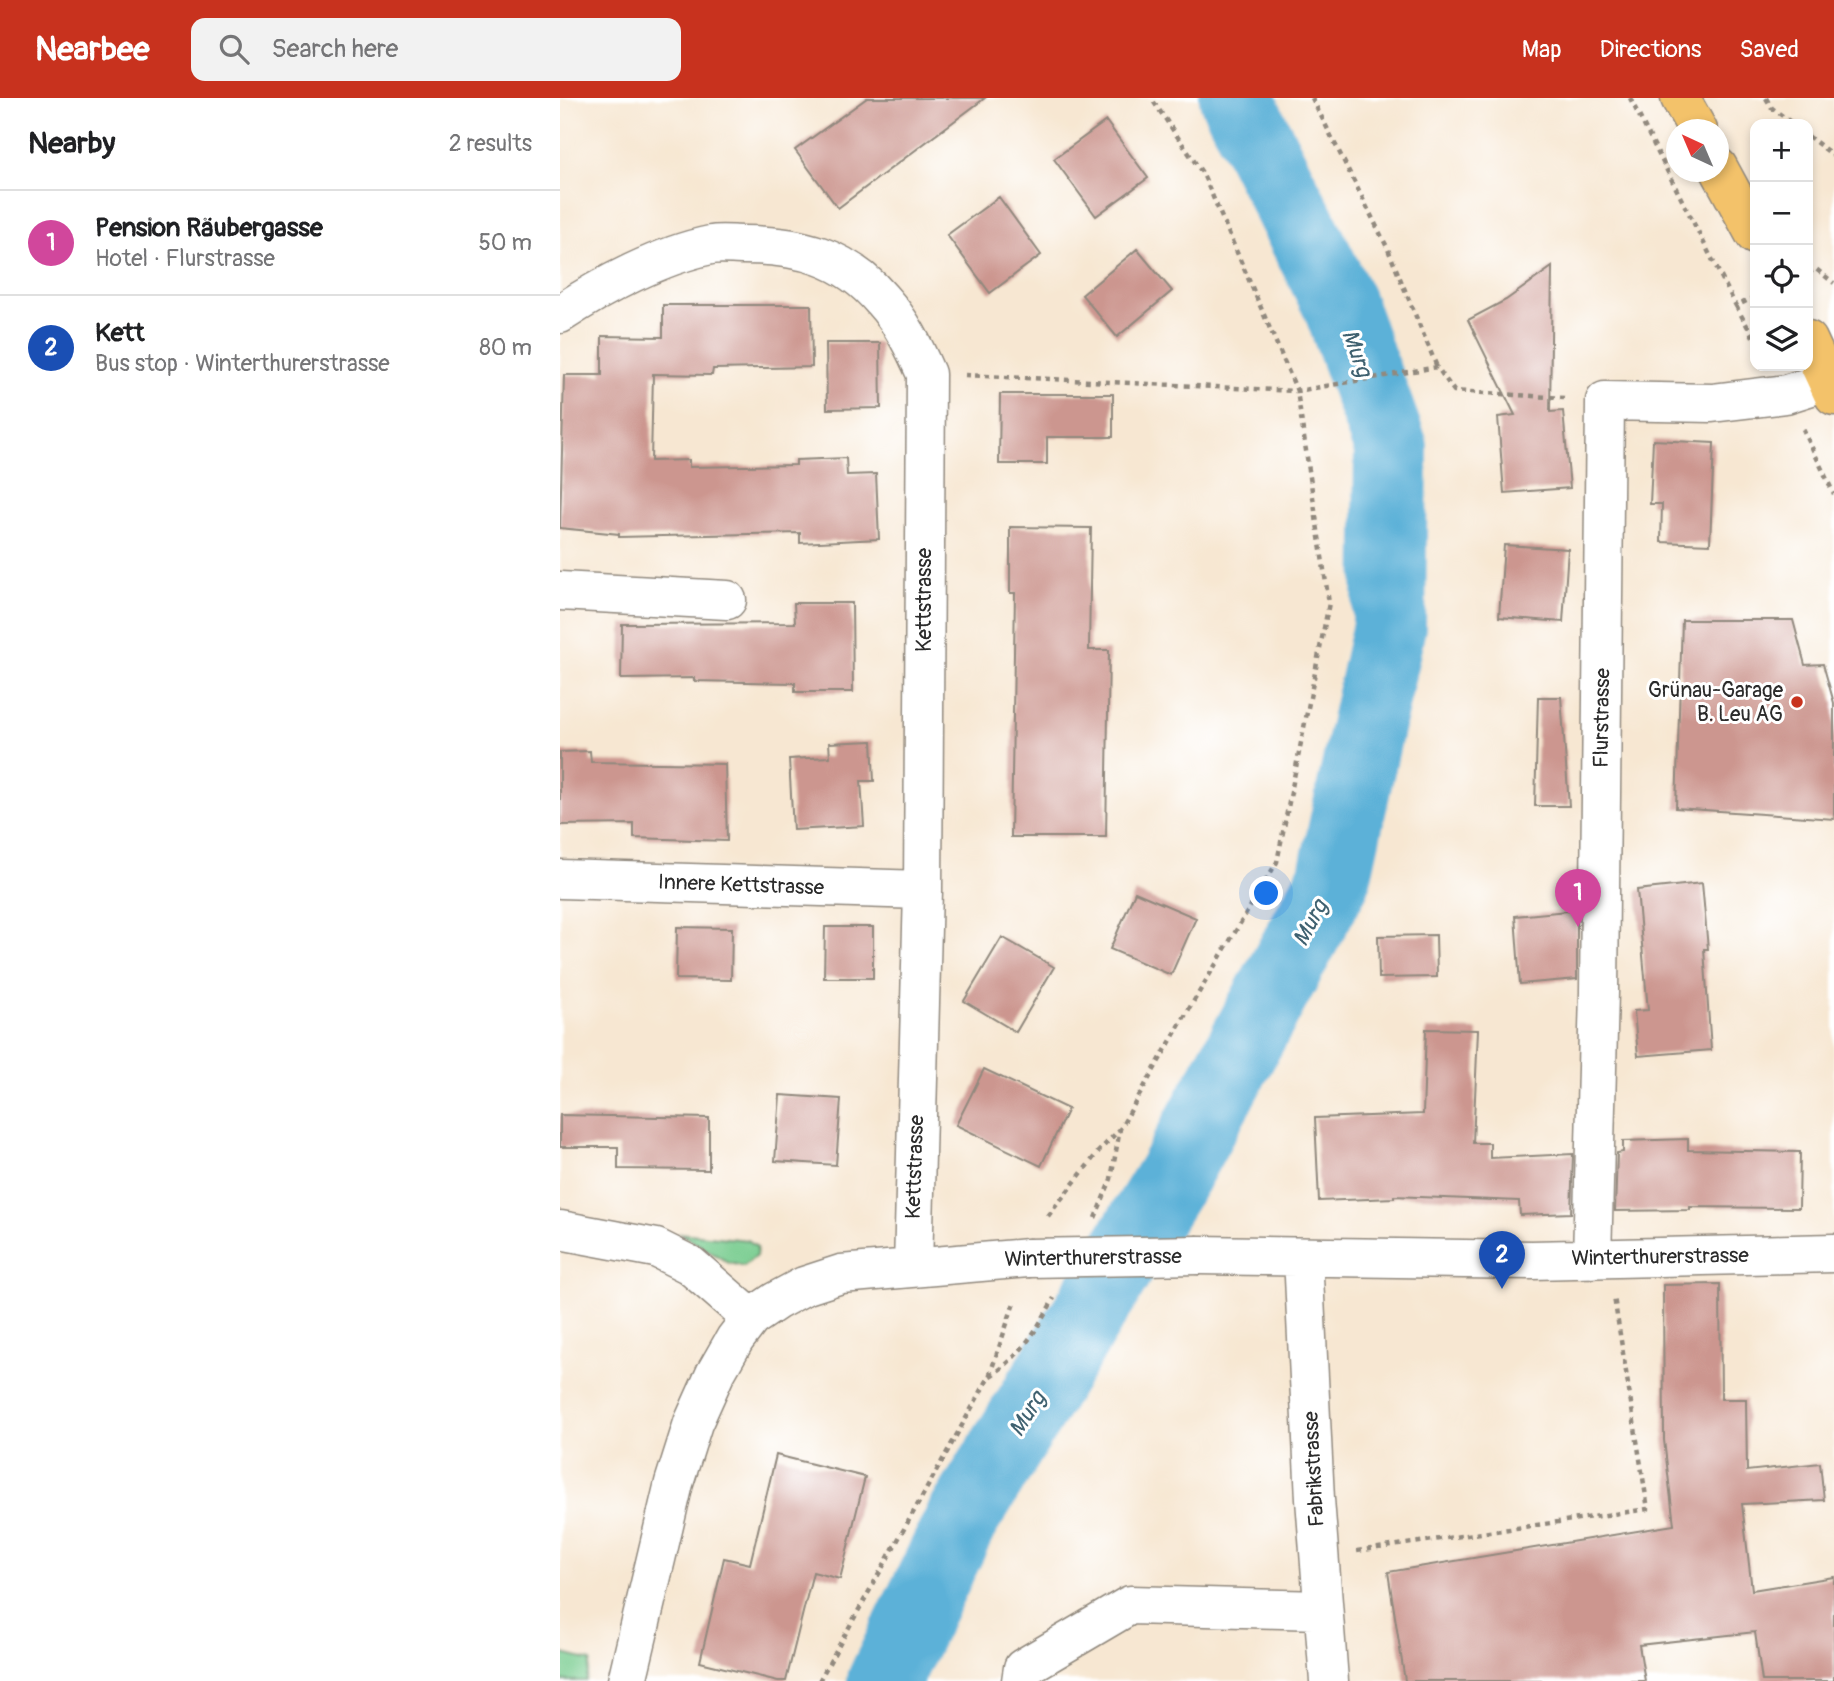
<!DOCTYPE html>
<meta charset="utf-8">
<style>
:root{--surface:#fff;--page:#f2f2f2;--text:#202124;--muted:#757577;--line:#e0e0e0;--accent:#c8321e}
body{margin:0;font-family:Pangolin,sans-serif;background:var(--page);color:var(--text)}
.controls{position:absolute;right:21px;top:21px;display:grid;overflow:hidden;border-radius:14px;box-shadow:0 4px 10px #0003}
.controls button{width:63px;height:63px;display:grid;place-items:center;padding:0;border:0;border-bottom:2px solid var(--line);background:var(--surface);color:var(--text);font:35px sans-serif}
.compass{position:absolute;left:1106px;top:21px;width:63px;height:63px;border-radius:50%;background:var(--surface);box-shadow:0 4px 10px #0003;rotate:316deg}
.you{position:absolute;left:707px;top:796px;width:24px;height:24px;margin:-18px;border:5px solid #fff;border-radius:50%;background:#1a73e8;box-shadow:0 0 0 10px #1a73e833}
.badge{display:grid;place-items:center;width:46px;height:46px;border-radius:50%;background:var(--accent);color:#fff;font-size:23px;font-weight:700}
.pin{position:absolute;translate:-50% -58px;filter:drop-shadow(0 2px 4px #0008)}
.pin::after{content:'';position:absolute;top:37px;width:24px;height:21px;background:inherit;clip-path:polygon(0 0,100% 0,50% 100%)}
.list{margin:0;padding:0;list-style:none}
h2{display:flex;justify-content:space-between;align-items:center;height:91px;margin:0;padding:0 28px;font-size:30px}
h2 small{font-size:23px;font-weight:400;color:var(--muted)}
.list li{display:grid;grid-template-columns:46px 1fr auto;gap:21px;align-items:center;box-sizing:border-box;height:105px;padding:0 28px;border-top:2px solid var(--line)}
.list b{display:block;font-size:26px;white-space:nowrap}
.list p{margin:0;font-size:23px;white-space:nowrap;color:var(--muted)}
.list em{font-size:23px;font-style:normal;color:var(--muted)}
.icon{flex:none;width:38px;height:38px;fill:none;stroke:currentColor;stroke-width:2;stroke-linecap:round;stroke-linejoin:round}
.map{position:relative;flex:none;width:1274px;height:1583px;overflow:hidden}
header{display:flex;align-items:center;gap:42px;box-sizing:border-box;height:98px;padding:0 35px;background:var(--accent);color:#fff}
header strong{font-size:33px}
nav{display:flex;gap:38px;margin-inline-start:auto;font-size:24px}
.search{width:490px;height:63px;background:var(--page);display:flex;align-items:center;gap:18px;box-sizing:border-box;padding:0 24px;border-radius:14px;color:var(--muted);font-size:26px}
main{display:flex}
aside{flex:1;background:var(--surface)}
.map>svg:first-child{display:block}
.green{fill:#78cc8f;stroke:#527c5d;stroke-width:2}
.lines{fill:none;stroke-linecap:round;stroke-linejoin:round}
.river{stroke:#5cb1d8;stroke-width:74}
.building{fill:#cc968f}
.minor-casing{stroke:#91897e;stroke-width:41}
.major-casing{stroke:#91897e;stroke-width:41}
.path{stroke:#91897e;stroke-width:4.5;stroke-dasharray:5 5;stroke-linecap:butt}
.minor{stroke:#fff;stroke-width:38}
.major{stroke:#f3c26a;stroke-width:38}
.minor-bridge-casing{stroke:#91897e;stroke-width:41;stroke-linecap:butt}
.minor-bridge{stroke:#fff;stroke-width:38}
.poi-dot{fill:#c8321e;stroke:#fff;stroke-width:2.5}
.labels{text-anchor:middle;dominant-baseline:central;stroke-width:6;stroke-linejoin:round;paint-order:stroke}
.street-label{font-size:21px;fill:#2b2b2b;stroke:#fff}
.poi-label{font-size:21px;fill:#2b2b2b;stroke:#fff;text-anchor:end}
.water-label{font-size:23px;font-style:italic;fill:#3f6170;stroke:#fff}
</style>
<header>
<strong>Nearbee</strong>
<div class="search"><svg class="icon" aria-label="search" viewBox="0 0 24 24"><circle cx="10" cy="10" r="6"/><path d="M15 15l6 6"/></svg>Search here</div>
<nav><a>Map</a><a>Directions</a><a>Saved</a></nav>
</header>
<main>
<aside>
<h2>Nearby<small>2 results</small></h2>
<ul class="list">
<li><span class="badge" style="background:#d1479c">1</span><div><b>Pension Räubergasse</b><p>Hotel · Flurstrasse</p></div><em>50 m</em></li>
<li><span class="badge" style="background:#1a4fb4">2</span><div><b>Kett</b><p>Bus stop · Winterthurerstrasse</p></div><em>80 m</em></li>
</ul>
</aside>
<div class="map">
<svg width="1274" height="1583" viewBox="0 0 1274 1583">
<rect width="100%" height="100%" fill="#fff"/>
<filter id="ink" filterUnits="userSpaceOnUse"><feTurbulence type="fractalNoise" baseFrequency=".0143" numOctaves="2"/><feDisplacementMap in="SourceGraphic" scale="14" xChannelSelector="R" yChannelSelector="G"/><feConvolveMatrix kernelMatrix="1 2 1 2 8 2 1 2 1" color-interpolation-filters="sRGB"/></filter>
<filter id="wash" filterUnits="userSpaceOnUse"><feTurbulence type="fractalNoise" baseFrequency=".00686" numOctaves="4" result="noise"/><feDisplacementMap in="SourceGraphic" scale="28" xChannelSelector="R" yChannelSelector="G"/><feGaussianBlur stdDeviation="1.57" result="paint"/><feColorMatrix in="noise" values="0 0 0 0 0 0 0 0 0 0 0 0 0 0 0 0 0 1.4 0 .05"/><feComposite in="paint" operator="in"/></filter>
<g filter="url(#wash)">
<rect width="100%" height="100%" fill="#f7e7d2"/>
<path class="green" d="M 119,1135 L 188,1142 L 197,1149 L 196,1158 L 184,1168 L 169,1165 Z
M 0,1555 L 31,1563 L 26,1583 L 0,1583 Z"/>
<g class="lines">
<path class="river" d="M 324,1583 L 401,1423 L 614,1076 L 774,781 L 829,528 L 831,350 L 779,206 L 676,0"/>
</g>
<g id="blocks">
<path class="building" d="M 307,0 L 425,0 L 278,110 L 235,52 Z
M 546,23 L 588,80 L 536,118 L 494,61 Z
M 439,99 L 481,157 L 430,195 L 387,137 Z
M 577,151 L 612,193 L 557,239 L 522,197 Z
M 992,169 L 990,314 L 1003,313 L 1010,390 L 944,395 L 938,319 L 955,317 L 908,222 L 946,202 Z
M 103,207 L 251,207 L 252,269 L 153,271 L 152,277 L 93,276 L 91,363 L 129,362 L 129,369 L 236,367 L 236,362 L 286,360 L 287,377 L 316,376 L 319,441 L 240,445 L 240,435 L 59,439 L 59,436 L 0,430 L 4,277 L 42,277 L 42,238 L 103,239 Z
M 266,245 L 320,245 L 321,310 L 267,311 Z
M 440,296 L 553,296 L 553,339 L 487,339 L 487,366 L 439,366 Z
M 1093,342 L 1154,345 L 1150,446 L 1101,444 L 1102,406 L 1090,406 Z
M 450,429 L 531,430 L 529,552 L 549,552 L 546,739 L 451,739 L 455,495 L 450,495 Z
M 944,447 L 1008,451 L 1003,524 L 939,519 Z
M 234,505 L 292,505 L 293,594 L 235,594 L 235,585 L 134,583 L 134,580 L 61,581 L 62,526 L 235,525 Z
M 1122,522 L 1233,522 L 1245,567 L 1263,566 L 1274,605 L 1274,721 L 1116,710 Z
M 978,599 L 1001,599 L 1009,708 L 975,708 Z
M 312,643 L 314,683 L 301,683 L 304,728 L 233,732 L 229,661 L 270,659 L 269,645 Z
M 30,653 L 31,664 L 165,666 L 167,743 L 74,740 L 74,726 L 0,727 L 0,654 Z
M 1142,785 L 1148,851 L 1144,851 L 1151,952 L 1078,958 L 1074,913 L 1088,912 L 1077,792 Z
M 575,794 L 636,820 L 611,877 L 550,851 Z
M 1017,812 L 1017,881 L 960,886 L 955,818 Z
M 117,829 L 172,830 L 171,882 L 116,881 Z
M 265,829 L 313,829 L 313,880 L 264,880 Z
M 876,837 L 877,879 L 819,880 L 818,838 Z
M 442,839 L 494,869 L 456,934 L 404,903 Z
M 866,931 L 918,932 L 913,1045 L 930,1045 L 930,1060 L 1013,1056 L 1011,1115 L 960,1117 L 959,1103 L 834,1098 L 834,1100 L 759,1103 L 755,1020 L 863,1016 Z
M 424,971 L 508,1011 L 481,1068 L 396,1027 Z
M 220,997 L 281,1001 L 276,1067 L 215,1063 Z
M 0,1017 L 149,1020 L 149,1072 L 58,1071 L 58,1049 L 0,1049 Z
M 1128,1041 L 1128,1052 L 1240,1054 L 1239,1110 L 1130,1109 L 1130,1112 L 1055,1113 L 1057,1055 L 1063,1054 L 1063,1043 Z
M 1160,1186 L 1161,1301 L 1186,1301 L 1187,1373 L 1260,1365 L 1264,1402 L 1182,1406 L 1192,1492 L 1274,1479 L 1274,1583 L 1202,1583 L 1195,1534 L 1079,1547 L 1085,1583 L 845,1583 L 828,1474 L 1114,1427 L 1104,1342 L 1103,1187 Z
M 216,1357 L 305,1379 L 280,1481 L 253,1474 L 226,1583 L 218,1583 L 140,1564 L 164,1460 L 190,1466 Z"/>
</g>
</g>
<g filter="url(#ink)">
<use href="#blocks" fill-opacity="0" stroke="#91897e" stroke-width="2"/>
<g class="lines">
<defs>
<path id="minor" d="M 0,216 C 42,188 101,157 151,147 C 161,145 173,147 183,147 C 239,147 285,158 322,202 C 342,224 354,249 366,276 L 363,792 L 353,1169
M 0,493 L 167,502
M 0,781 L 363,792
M 0,1132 L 96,1150 L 130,1167 L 191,1220
M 639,1157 L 972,1162 L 1274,1155
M 743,1159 L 755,1401 L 769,1583
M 1032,1161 L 1039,894 L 1045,303 L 1152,305 L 1226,296 L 1267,283
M 67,1583 L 114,1385 L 133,1325 L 155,1276 L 175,1241 L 191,1220 L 216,1203 L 244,1188 L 281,1176 L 468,1160
M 461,1583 L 463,1570 L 570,1507 L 763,1512"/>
<path id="major" d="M 1120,0 L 1138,32
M 1158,69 L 1195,137
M 1248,242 L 1274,298"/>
</defs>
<use href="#minor" class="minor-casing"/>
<use href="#major" class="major-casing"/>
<path class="path" d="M 752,0 L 827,149 L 877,269
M 1070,0 L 1176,208 L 1195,199
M 1206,0 L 1212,10 L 1233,26
M 1248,38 L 1274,58
M 1248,175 L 1256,171 L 1274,185
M 1176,208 L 1195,242
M 405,277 L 737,293 L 877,269 L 894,293 L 1004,300
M 1243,331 L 1274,396
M 488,1118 L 538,1054 L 560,1031 L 626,916 L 717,764 L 769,505 L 737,293 L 643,76 L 591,0
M 535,1120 L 551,1081 L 560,1031
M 430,1278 C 460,1260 478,1230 494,1200
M 797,1453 L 1088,1411 L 1054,1199
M 259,1583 L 429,1279 L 455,1202"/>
<use href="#minor" class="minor"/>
<use href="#major" class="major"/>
<defs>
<path id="minor-bridge" d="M 468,1160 L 639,1157"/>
</defs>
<use href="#minor-bridge" class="minor-bridge-casing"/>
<use href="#minor-bridge" class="minor-bridge"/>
</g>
</g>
<circle class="poi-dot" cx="1237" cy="604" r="7"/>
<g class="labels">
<g class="street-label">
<text transform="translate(364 502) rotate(-90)">Kettstrasse</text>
<text transform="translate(1042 620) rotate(-89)">Flurstrasse</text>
<text transform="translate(181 787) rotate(2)">Innere Kettstrasse</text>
<text transform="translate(355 1069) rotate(-88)">Kettstrasse</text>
<text transform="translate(1100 1159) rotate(-1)">Winterthurerstrasse</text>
<text transform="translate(533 1160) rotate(-1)">Winterthurerstrasse</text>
<text transform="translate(754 1371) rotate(-93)">Fabrikstrasse</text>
</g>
<g class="poi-label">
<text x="1223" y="592">Grünau-Garage<tspan x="1223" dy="24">B. Leu AG</tspan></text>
</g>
<g class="water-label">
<text transform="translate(797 255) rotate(70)">Murg</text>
<text transform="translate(750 825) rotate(-62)">Murg</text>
<text transform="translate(467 1316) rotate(-58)">Murg</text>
</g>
</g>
</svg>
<div class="controls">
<button>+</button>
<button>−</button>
<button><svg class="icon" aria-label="locate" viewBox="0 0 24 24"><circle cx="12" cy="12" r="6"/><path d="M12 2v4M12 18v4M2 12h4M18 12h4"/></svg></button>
<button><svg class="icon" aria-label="layers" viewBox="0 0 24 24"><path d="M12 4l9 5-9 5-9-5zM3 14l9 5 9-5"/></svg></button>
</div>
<svg class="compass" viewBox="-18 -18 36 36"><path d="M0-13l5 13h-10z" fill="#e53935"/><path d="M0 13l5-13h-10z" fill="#757577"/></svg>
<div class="you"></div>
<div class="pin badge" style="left:1018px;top:829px;background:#d1479c">1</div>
<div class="pin badge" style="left:942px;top:1191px;background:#1a4fb4">2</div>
</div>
</main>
